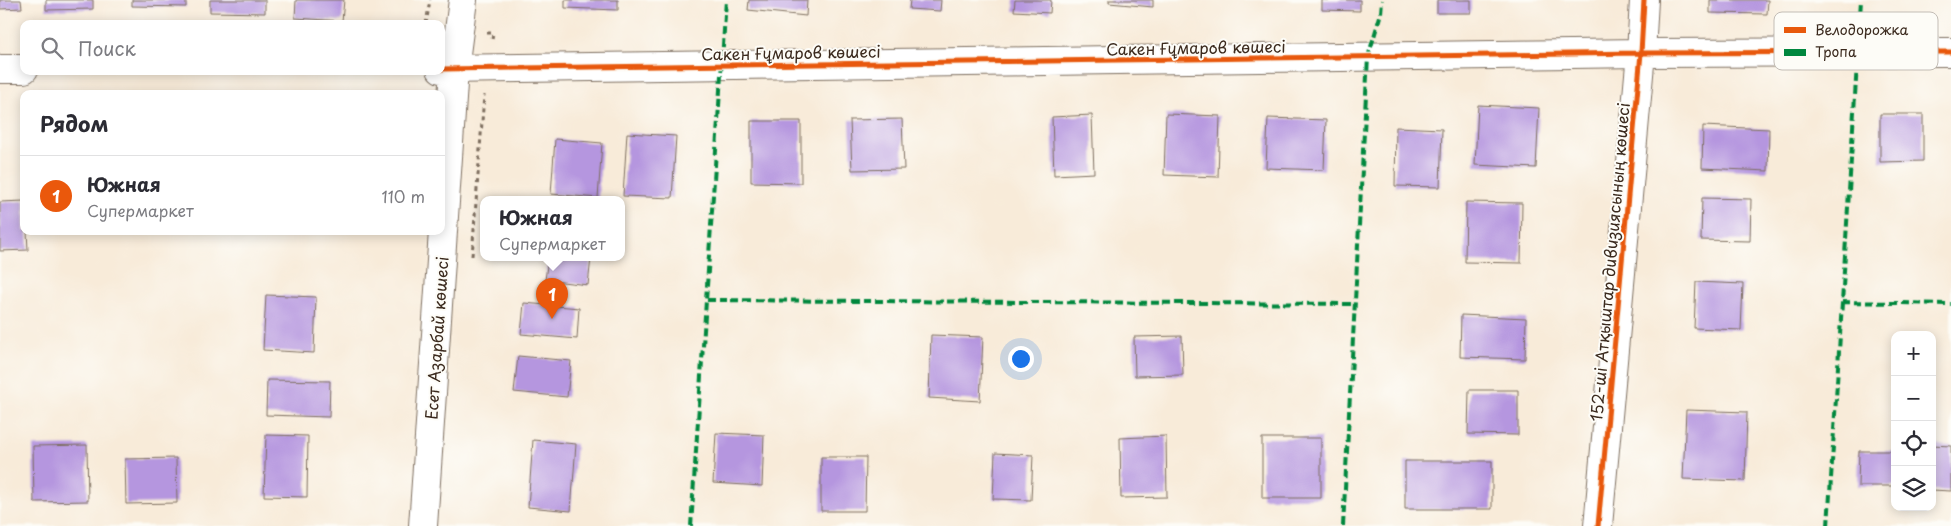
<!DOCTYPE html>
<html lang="ru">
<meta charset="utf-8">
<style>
:root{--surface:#fff;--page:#f7f7f7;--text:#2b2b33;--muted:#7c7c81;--line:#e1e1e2;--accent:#ea580c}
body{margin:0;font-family:"Playpen Sans",sans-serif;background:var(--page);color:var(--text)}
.controls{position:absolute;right:15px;bottom:15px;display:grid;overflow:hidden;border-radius:10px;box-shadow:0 2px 12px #0003}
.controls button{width:45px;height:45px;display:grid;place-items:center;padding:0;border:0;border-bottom:1px solid var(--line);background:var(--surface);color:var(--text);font:25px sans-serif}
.you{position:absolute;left:1020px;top:358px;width:18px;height:18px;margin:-12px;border:4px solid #fff;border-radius:50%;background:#1a73e8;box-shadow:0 0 0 8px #1a73e833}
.badge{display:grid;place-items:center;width:32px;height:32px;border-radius:50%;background:var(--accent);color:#fff;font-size:16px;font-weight:700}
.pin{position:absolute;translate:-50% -41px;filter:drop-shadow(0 1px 2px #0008)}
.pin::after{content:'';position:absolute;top:26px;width:18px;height:15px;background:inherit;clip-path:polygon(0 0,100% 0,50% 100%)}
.popup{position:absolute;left:480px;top:196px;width:145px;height:65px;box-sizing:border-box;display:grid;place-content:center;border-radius:10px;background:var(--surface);filter:drop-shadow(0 1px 4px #0005);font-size:16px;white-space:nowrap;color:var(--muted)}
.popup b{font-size:19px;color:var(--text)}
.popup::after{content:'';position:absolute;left:50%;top:100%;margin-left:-10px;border:10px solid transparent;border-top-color:var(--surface)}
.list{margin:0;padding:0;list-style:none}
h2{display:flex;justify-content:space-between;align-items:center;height:65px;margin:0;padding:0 20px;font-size:21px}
h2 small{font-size:16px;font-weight:400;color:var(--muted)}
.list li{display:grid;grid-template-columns:32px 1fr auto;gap:15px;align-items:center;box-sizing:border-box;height:80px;padding:0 20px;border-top:1px solid var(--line)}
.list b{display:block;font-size:19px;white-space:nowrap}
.list p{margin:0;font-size:16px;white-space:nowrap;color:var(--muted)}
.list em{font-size:16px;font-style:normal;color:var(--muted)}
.icon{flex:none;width:28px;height:28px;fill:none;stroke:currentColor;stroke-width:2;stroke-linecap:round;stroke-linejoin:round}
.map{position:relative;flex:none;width:1951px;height:526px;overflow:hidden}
.search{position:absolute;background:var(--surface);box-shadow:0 2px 12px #0003;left:20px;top:20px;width:425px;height:55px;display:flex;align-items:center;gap:12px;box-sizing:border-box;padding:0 18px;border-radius:10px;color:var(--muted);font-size:19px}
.panel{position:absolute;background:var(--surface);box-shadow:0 2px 12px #0003;left:20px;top:90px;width:425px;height:145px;border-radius:10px}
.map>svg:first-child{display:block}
.building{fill:#b596df}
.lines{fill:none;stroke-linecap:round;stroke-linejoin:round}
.minor-casing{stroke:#7d6e5f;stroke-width:30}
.path{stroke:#7d6e5f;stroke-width:3;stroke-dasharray:4 4;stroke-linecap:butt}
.minor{stroke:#fff;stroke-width:28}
.quiet{stroke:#00873e;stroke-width:4;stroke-dasharray:8 4;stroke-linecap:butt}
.cycleway-casing{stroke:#fdfcf7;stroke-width:8}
.cycleway{stroke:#e8590c;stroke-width:5}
.labels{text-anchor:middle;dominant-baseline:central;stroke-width:4;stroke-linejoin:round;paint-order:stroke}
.street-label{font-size:16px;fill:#3b2a1e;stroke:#fdfcf7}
.key{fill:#fdfcf7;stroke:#c3bdb6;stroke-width:1}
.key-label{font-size:14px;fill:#3b2a1e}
</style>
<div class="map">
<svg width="1951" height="526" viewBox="0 0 1951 526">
<rect width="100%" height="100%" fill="#fdfcf7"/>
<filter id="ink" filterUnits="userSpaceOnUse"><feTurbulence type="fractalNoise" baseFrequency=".02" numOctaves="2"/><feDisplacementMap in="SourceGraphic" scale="10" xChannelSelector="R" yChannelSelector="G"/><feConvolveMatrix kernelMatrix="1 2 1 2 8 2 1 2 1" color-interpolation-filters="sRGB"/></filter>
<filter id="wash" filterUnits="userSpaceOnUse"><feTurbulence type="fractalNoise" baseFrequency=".0096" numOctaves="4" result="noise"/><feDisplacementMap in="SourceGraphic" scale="20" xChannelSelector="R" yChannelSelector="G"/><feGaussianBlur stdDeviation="1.12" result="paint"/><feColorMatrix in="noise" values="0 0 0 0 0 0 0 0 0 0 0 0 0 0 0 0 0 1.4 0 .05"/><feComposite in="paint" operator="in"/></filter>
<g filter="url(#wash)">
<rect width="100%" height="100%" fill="#f8ebd9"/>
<g id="blocks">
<path class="building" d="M 0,0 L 21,0 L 22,8 L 0,9 Z
M 46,0 L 93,0 L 93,9 L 46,10 Z
M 132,0 L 186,0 L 186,7 L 132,6 Z
M 210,0 L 265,0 L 265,13 L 210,12 Z
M 296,0 L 344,0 L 342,21 L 295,18 Z
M 565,0 L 618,0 L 618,10 L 565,8 Z
M 749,0 L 807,0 L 806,16 L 748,10 Z
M 910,0 L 941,0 L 940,11 L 909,9 Z
M 1015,0 L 1051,0 L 1050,13 L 1014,11 Z
M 1109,0 L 1153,0 L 1153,7 L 1109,3 Z
M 1322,0 L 1360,0 L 1360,11 L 1322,10 Z
M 1437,0 L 1471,0 L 1471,13 L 1437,13 Z
M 1710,0 L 1768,0 L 1767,14 L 1710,13 Z
M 1478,105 L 1539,108 L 1536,168 L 1475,165 Z
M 1166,114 L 1220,116 L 1218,177 L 1164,175 Z
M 1880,114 L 1923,114 L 1923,161 L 1880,162 Z
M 1092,115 L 1094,173 L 1054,175 L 1052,117 Z
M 1268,118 L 1326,120 L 1324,170 L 1266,168 Z
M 902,119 L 904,169 L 852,170 L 850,120 Z
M 751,121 L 801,121 L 801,183 L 751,182 Z
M 1703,126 L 1769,129 L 1768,171 L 1702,168 Z
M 1396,127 L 1442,129 L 1440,187 L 1395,186 Z
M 627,133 L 676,136 L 672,198 L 623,196 Z
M 555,139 L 602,143 L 598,198 L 551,194 Z
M 1702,198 L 1751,199 L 1750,241 L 1701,240 Z
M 24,201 L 24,231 L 27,231 L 28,250 L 0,251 L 0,202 Z
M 1466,202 L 1522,203 L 1521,263 L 1465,262 Z
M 548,258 L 591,258 L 588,285 L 545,280 Z
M 1696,282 L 1743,284 L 1741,330 L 1694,328 Z
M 266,295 L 316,297 L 314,353 L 263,350 Z
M 524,303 L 579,308 L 577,339 L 521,334 Z
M 1461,315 L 1526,318 L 1525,359 L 1460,357 Z
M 931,335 L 983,337 L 980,401 L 929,398 Z
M 1182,336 L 1183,375 L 1135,376 L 1134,337 Z
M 518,356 L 571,361 L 567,397 L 514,392 Z
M 267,380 L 330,381 L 329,417 L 266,415 Z
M 1469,390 L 1518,390 L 1518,435 L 1468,434 Z
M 1686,410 L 1747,412 L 1745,481 L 1683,479 Z
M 716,433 L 764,435 L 762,486 L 713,483 Z
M 266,435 L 308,436 L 307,497 L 264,496 Z
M 1166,436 L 1167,497 L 1121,498 L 1120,438 Z
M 1262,438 L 1321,438 L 1321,498 L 1262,498 Z
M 533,440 L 576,444 L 571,511 L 528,507 Z
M 87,445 L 88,501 L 34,502 L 33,446 Z
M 1932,445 L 1951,446 L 1951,491 L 1932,490 Z
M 1859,451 L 1895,451 L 1895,486 L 1858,486 Z
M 995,453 L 1033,455 L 1031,500 L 993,499 Z
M 821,457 L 866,457 L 865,511 L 821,511 Z
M 176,458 L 177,503 L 126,504 L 125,459 Z
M 1405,461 L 1492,461 L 1492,509 L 1405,509 Z"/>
</g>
</g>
<g filter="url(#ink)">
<use href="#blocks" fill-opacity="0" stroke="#7d6e5f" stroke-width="1"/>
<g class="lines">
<defs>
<path id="minor" d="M 0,69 L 24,69
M 441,69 L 1641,53 L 1951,52
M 423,526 L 454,69 L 463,0
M 1598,526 L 1641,53 L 1644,0"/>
</defs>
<use href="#minor" class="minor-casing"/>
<path class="path" d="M 426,24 L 430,0
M 487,33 L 493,33 L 492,40
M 472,256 L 484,95"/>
<use href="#minor" class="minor"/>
<path class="quiet" d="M 707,300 L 1355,304
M 1842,302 L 1951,304
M 691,526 L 726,0
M 1343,526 L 1368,57 L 1381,13 L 1382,0
M 1828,526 L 1861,0"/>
<defs>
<path id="cycleway" d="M 441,69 L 1641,53 L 1951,52
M 1598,526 L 1641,53 L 1644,0"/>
</defs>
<use href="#cycleway" class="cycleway-casing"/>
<use href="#cycleway" class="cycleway"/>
</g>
</g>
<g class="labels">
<g class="street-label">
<text transform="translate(1196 47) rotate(-1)">Сакен Ғұмаров көшесі</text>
<text transform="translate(791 52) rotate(-1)">Сакен Ғұмаров көшесі</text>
<text transform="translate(1609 262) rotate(-85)">152-ші Атқыштар дивизиясының көшесі</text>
<text transform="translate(436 338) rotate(-86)">Есет Азарбай көшесі</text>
</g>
</g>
<rect x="1774" y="12" width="164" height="58" rx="8" class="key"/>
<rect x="1784" y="27" width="22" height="6" fill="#e8590c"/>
<rect x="1784" y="49" width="22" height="7" fill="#00873e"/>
<g class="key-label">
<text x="1815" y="35">Велодорожка</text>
<text x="1815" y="57">Тропа</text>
</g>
</svg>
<div class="controls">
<button>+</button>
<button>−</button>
<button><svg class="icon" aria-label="locate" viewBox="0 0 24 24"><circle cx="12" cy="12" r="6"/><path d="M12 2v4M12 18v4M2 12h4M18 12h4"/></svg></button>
<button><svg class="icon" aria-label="layers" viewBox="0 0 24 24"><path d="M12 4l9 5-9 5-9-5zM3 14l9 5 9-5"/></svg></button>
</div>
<div class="you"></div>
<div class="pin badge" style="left:552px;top:319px">1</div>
<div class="popup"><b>Южная</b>Супермаркет</div>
<div class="search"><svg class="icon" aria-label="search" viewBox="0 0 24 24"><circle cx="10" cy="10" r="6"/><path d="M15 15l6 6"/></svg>Поиск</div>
<section class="panel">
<h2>Рядом<small></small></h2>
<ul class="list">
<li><span class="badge">1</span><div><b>Южная</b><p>Супермаркет</p></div><em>110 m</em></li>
</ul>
</section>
</div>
